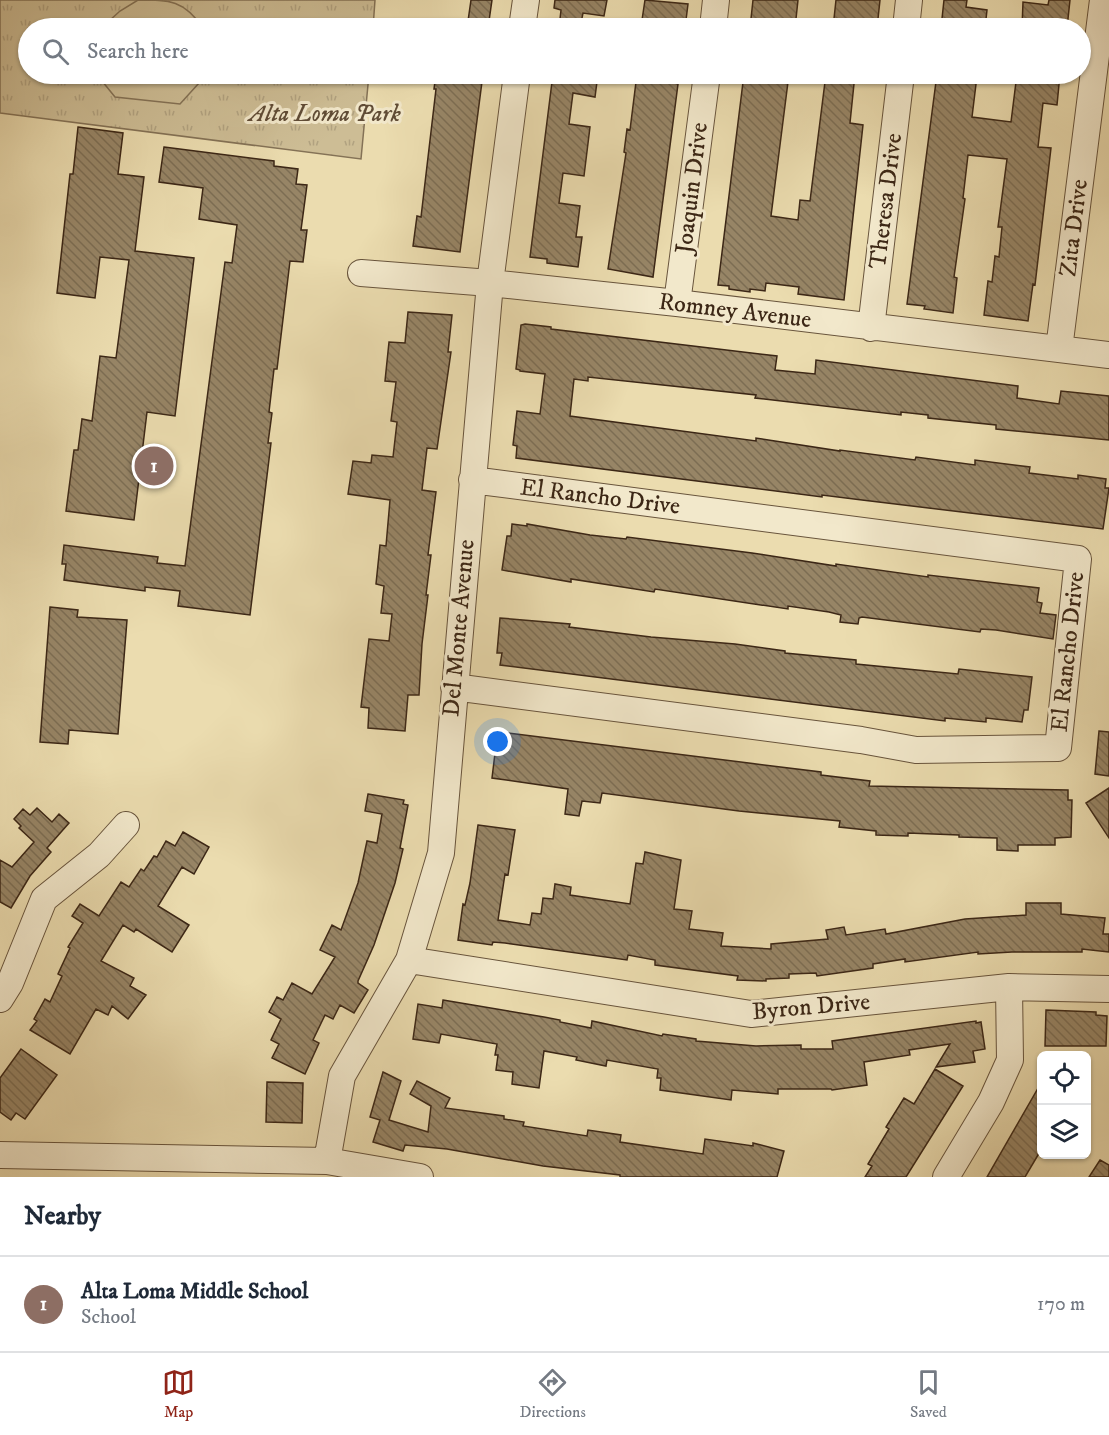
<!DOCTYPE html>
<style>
:root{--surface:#fff;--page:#f2f2f3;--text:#1f2937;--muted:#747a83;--line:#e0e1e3;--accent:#8f2418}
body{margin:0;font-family:"IM FELL DW Pica",serif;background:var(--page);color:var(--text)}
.controls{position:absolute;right:18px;bottom:18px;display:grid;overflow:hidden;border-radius:9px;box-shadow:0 2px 4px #0004}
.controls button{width:54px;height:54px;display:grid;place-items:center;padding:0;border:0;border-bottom:2px solid var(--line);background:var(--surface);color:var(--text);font:30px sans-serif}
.you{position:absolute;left:498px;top:742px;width:21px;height:21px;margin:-15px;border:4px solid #fff;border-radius:50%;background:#1a73e8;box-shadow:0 0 0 9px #1a73e833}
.badge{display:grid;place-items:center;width:39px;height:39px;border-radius:50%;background:var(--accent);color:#fff;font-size:20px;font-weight:700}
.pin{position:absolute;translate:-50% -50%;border:3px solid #fff;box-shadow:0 2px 6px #0006}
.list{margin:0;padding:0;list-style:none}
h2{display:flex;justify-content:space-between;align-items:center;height:78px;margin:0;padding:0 24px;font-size:26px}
h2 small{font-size:20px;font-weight:400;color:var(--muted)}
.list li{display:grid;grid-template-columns:39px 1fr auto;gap:18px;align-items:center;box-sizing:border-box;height:96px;padding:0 24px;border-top:2px solid var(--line)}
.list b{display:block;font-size:22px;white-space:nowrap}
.list p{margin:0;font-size:20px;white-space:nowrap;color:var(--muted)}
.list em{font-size:20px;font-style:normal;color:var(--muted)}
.icon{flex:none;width:33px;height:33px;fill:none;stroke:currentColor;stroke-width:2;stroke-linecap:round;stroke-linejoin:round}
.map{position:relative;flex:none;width:1109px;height:1177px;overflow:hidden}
.search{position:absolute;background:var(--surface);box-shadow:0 2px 4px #0004;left:18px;right:18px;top:18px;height:66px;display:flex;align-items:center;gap:15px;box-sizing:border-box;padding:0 21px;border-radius:33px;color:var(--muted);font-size:22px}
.sheet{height:174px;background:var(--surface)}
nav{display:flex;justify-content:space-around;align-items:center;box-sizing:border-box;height:84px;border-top:2px solid var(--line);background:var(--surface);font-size:16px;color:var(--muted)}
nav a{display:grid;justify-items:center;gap:3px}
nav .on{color:var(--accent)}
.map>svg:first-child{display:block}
.grass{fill:url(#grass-tufts);stroke:#847256;stroke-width:1.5}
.pitch{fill:#cdbd95;stroke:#847256;stroke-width:1.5}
.building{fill:url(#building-back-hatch);stroke:#3c2716;stroke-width:1.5}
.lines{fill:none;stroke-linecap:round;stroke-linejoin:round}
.minor-casing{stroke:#68543c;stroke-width:28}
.minor{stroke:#f2e8cb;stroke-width:26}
.labels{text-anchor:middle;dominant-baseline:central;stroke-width:6;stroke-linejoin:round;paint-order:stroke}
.park-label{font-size:24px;font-style:italic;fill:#604c36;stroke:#f2e8cb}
.street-label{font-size:24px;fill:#3c2716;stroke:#f2e8cb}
</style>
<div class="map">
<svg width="1109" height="1177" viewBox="0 0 1109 1177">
<defs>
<pattern id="grass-tufts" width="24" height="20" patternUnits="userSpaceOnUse" patternTransform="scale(1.5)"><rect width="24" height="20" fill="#cdbd95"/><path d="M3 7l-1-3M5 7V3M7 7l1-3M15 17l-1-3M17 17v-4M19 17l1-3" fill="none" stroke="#b1a280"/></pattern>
<pattern id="building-back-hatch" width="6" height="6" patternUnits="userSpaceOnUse" patternTransform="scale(1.5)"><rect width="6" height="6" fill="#978566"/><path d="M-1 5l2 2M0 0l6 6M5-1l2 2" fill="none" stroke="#7c6d53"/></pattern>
</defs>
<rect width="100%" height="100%" fill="#ebdcaf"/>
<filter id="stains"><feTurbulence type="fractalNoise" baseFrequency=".00333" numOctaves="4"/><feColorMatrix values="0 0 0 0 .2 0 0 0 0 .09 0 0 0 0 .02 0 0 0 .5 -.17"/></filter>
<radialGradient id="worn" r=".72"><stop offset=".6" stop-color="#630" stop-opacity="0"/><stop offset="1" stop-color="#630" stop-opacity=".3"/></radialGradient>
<path class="grass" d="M 0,0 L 375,0 L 373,28 L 28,28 L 28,74 L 369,74 L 361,159 L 0,113 Z"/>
<path class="pitch" d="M 138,0 C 170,0 184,0 203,28 L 107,28 L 108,22 L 120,11 Z
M 103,74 L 204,74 L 199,83 L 180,104 L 115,97 L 102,81 Z"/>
<path class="building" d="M 471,0 L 492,0 L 488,28 L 467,28 Z
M 555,0 L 607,0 L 604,16 L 583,13 L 580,28 L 559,28 L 561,10 L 554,8 Z
M 645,0 L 688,4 L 685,28 L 663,28 L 664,23 L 642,20 Z
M 753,0 L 798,0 L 795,28 L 750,28 Z
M 836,0 L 880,0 L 877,28 L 833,28 Z
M 944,0 L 967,0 L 966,7 L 987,10 L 985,28 L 941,28 Z
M 1049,0 L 1070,0 L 1067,28 L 1022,28 L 1023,2 L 1048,5 Z
M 436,74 L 483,74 L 460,252 L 413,246 L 417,216 L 421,217 L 436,89 L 434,89 Z
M 553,74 L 598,74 L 595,97 L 573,93 L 569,124 L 590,127 L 584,176 L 563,173 L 559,203 L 580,206 L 576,237 L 582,237 L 578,267 L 547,263 L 547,259 L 530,257 Z
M 637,74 L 675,74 L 674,83 L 678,84 L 653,277 L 608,269 L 626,153 L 624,152 L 627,129 L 630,130 Z
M 744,74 L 789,74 L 771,216 L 798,220 L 800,200 L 810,201 L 826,74 L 855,74 L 850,123 L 863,125 L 844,300 L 798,294 L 799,287 L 766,283 L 765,291 L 750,289 L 750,292 L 729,289 L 729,286 L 718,285 Z
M 937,74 L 977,76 L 972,117 L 1011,122 L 1017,74 L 1060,74 L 1057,105 L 1043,103 L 1038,147 L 1051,148 L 1035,285 L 1033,284 L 1028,321 L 984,315 L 988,281 L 992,282 L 995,256 L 999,257 L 1002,227 L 998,227 L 1007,159 L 968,155 L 963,198 L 965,199 L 954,277 L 957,278 L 953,313 L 924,309 L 925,306 L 907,304 Z
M 78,127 L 123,133 L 118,174 L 144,177 L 135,251 L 194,258 L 175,416 L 147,412 L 134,520 L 66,511 L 74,450 L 78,450 L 82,419 L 92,421 L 100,356 L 116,358 L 129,260 L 100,257 L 95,298 L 57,293 L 70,174 L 73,174 Z
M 164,147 L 274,161 L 274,166 L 298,169 L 296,184 L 307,185 L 301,230 L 307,230 L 303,262 L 290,261 L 277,369 L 274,369 L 269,412 L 272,413 L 268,443 L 271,443 L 250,615 L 178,606 L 180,591 L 145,587 L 145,591 L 64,580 L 66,564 L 62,564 L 64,545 L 158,557 L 157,563 L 185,566 L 225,262 L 232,263 L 237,225 L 199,219 L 203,188 L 159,182 Z
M 408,312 L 452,315 L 448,352 L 451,352 L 437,449 L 427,448 L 422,490 L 436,492 L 428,555 L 431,555 L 426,595 L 428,595 L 422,644 L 419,695 L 408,695 L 405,731 L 368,728 L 369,708 L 361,707 L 369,639 L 389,641 L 392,614 L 381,613 L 384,586 L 376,584 L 380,545 L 386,546 L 390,500 L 348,494 L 353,461 L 371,463 L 372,455 L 393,457 L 397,422 L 391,421 L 396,382 L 385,381 L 389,342 L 405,343 Z
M 525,324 L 551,327 L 551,329 L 777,356 L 775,370 L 815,374 L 816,360 L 1018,386 L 1017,398 L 1059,404 L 1061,391 L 1109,396 L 1109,440 L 996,429 L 996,425 L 928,418 L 928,415 L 901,412 L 901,415 L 755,398 L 756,395 L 588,377 L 588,381 L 574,379 L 570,416 L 756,441 L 756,438 L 840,451 L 840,450 L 915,460 L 916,457 L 975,465 L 975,460 L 1030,467 L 1029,473 L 1078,479 L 1078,475 L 1106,479 L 1105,488 L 1109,488 L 1103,529 L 862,500 L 822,495 L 822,497 L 516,458 L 517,446 L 513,445 L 517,411 L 540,414 L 545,374 L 520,371 L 520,370 L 516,369 L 521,325 Z
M 512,524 L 527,526 L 527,524 L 590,535 L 626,539 L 627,537 L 752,553 L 836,566 L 836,564 L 928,577 L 928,575 L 1039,588 L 1037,602 L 1042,603 L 1040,613 L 1056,615 L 1053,639 L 996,630 L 981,629 L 980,632 L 862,617 L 859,618 L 858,624 L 840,622 L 841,615 L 829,612 L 788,606 L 788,609 L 655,589 L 654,592 L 571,579 L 571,582 L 502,570 L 507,536 L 511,536 Z
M 50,607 L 78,610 L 77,617 L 127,620 L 118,734 L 69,730 L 68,744 L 40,742 Z
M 500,618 L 570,624 L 569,627 L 651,637 L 735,644 L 785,651 L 785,653 L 856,660 L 856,664 L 958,674 L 959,669 L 1032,677 L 1028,710 L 1024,710 L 1022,722 L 986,718 L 986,722 L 945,718 L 945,721 L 500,665 L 502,653 L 497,653 Z
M 1099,731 L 1109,732 L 1109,776 L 1095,774 Z
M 500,732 L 821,772 L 821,775 L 870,781 L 869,786 L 1068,790 L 1068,800 L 1072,800 L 1071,837 L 1055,838 L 1055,845 L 1018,845 L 1018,851 L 997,850 L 997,838 L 959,837 L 959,835 L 908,833 L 908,836 L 876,835 L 876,831 L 839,827 L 840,821 L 739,811 L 602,793 L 600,803 L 582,801 L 579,816 L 565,814 L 568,789 L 492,778 L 496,745 L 498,745 Z
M 1109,788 L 1109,838 L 1086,803 Z
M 368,794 L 404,800 L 403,804 L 408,805 L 400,848 L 403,849 L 395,883 L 374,945 L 358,981 L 358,983 L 368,990 L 354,1013 L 340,1005 L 333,1019 L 325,1015 L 313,1040 L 319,1043 L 305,1074 L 272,1058 L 279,1044 L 271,1040 L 281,1019 L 269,1012 L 277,997 L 283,1000 L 292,983 L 312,994 L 335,957 L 320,950 L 332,925 L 341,930 L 358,883 L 367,841 L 377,843 L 382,814 L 365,811 Z
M 37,808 L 52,822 L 59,814 L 69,823 L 47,848 L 51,852 L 30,876 L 11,908 L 0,902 L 0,860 L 12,867 L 34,842 L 19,828 L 21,826 L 14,819 L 23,809 L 30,815 Z
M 478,825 L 515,830 L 508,875 L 505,874 L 498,920 L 530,925 L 532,913 L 541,914 L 543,898 L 553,899 L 555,884 L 571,887 L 570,895 L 630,904 L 636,863 L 643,864 L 645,852 L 681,860 L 674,909 L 692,911 L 689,929 L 723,933 L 721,946 L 771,949 L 771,944 L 828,939 L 826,930 L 844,927 L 846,935 L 885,929 L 886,934 L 965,919 L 1026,915 L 1026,903 L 1061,903 L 1061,914 L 1105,918 L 1103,934 L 1109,934 L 1109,952 L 1082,949 L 1082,952 L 1012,952 L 978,954 L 978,952 L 905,962 L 905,959 L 873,964 L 873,968 L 817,976 L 816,973 L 789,974 L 789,978 L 766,979 L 766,981 L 737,980 L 738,976 L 655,965 L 655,960 L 628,955 L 627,960 L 505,943 L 493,942 L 492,945 L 458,940 L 463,904 L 465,905 L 470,883 Z
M 183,832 L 209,847 L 194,874 L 182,867 L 158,906 L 189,925 L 172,952 L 136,929 L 134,932 L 123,925 L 101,961 L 134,978 L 130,986 L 146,995 L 142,1000 L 128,1019 L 112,1006 L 108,1015 L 96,1009 L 70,1054 L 30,1030 L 37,1021 L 34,1019 L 45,999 L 50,1002 L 62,976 L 58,974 L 70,948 L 68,947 L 83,923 L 72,916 L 80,904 L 99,916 L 121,882 L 129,887 L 141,869 L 144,871 L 154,856 L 157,857 L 166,841 L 175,846 Z
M 443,1000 L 544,1017 L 560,1020 L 560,1022 L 591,1028 L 592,1021 L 662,1036 L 663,1034 L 696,1039 L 696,1041 L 756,1046 L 801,1045 L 801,1049 L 833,1049 L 832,1041 L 976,1021 L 976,1023 L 981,1022 L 985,1049 L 973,1051 L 975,1062 L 936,1067 L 950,1044 L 909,1050 L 910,1055 L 864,1062 L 867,1085 L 832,1090 L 831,1089 L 778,1089 L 778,1094 L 732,1090 L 731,1100 L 660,1090 L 661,1078 L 657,1078 L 658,1069 L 607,1060 L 606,1066 L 576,1060 L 577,1057 L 544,1051 L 539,1088 L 512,1084 L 513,1072 L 496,1070 L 498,1055 L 495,1055 L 497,1044 L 441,1034 L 439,1043 L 413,1039 L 418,1004 L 442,1008 Z
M 1046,1010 L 1096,1012 L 1096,1015 L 1107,1016 L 1106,1046 L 1045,1046 Z
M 21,1049 L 57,1075 L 25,1119 L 16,1113 L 11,1120 L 0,1112 L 0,1078 Z
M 935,1069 L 963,1086 L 906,1177 L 865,1177 L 872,1166 L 868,1164 L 889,1129 L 886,1127 L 904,1098 L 914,1104 Z
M 383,1072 L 401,1081 L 389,1120 L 428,1132 L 431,1106 L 410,1094 L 417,1081 L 450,1098 L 445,1108 L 504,1116 L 504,1119 L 524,1122 L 523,1126 L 587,1136 L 588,1130 L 621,1135 L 620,1142 L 703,1154 L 705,1139 L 753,1146 L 753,1143 L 784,1151 L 777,1177 L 620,1177 L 620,1175 L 543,1166 L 447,1149 L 405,1145 L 403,1151 L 373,1142 L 380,1120 L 370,1117 Z
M 267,1082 L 303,1083 L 302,1123 L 266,1122 Z
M 1041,1083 L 1041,1150 L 1025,1177 L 987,1177 Z
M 1100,1160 L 1109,1165 L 1109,1177 L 1089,1177 Z"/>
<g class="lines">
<defs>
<path id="minor" d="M 522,28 L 526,0
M 713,28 L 716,0
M 906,28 L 909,0
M 361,273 L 490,283 L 677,303 L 1109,355
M 677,303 L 707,74
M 871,328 L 901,74
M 1059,349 L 1103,0
M 454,687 L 861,740 L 916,750 L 1058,748 L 1078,559 L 472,480
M 409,960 L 751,1014 L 1009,987 L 1109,989
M 0,999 L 10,983 L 44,899 L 99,855 L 126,825
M 0,1155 L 327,1161 L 420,1177
M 327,1161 L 342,1076 L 409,960 L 441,853 L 490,283 L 517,74
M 946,1177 L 991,1102 L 1010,1060 L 1009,987"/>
</defs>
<use href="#minor" class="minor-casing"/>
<use href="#minor" class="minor"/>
</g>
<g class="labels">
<g class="park-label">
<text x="325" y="114">Alta Loma Park</text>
</g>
<g class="street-label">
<text transform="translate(692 188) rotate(-83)">Joaquin Drive</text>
<text transform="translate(886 201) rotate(-83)">Theresa Drive</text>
<text transform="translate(1074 228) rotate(-83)">Zita Drive</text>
<text transform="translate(735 311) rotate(7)">Romney Avenue</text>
<text transform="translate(600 497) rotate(7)">El Rancho Drive</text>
<text transform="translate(459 628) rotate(-85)">Del Monte Avenue</text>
<text transform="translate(1068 652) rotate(-84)">El Rancho Drive</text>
<text transform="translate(811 1007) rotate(-5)">Byron Drive</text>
</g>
</g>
<rect width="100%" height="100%" filter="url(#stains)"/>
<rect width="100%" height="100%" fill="url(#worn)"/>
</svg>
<div class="controls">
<button><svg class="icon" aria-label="locate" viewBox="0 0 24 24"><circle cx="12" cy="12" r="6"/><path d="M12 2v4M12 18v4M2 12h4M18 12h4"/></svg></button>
<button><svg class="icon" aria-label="layers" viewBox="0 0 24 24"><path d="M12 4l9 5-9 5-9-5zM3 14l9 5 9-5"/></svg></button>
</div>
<div class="you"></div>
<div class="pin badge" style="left:154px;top:466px;background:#8d6e63">1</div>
<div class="search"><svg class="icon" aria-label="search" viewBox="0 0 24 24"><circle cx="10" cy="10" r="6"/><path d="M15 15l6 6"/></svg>Search here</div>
</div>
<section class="sheet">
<h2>Nearby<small></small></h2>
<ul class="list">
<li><span class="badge" style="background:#8d6e63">1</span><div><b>Alta Loma Middle School</b><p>School</p></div><em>170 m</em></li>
</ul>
</section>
<nav>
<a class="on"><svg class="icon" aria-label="map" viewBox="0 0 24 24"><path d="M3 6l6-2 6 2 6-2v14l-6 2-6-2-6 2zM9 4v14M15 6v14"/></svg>Map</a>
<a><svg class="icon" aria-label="directions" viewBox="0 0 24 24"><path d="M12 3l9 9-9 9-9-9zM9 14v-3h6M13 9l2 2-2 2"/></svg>Directions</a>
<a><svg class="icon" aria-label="saved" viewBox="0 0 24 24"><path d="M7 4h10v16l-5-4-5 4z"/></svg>Saved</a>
</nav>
